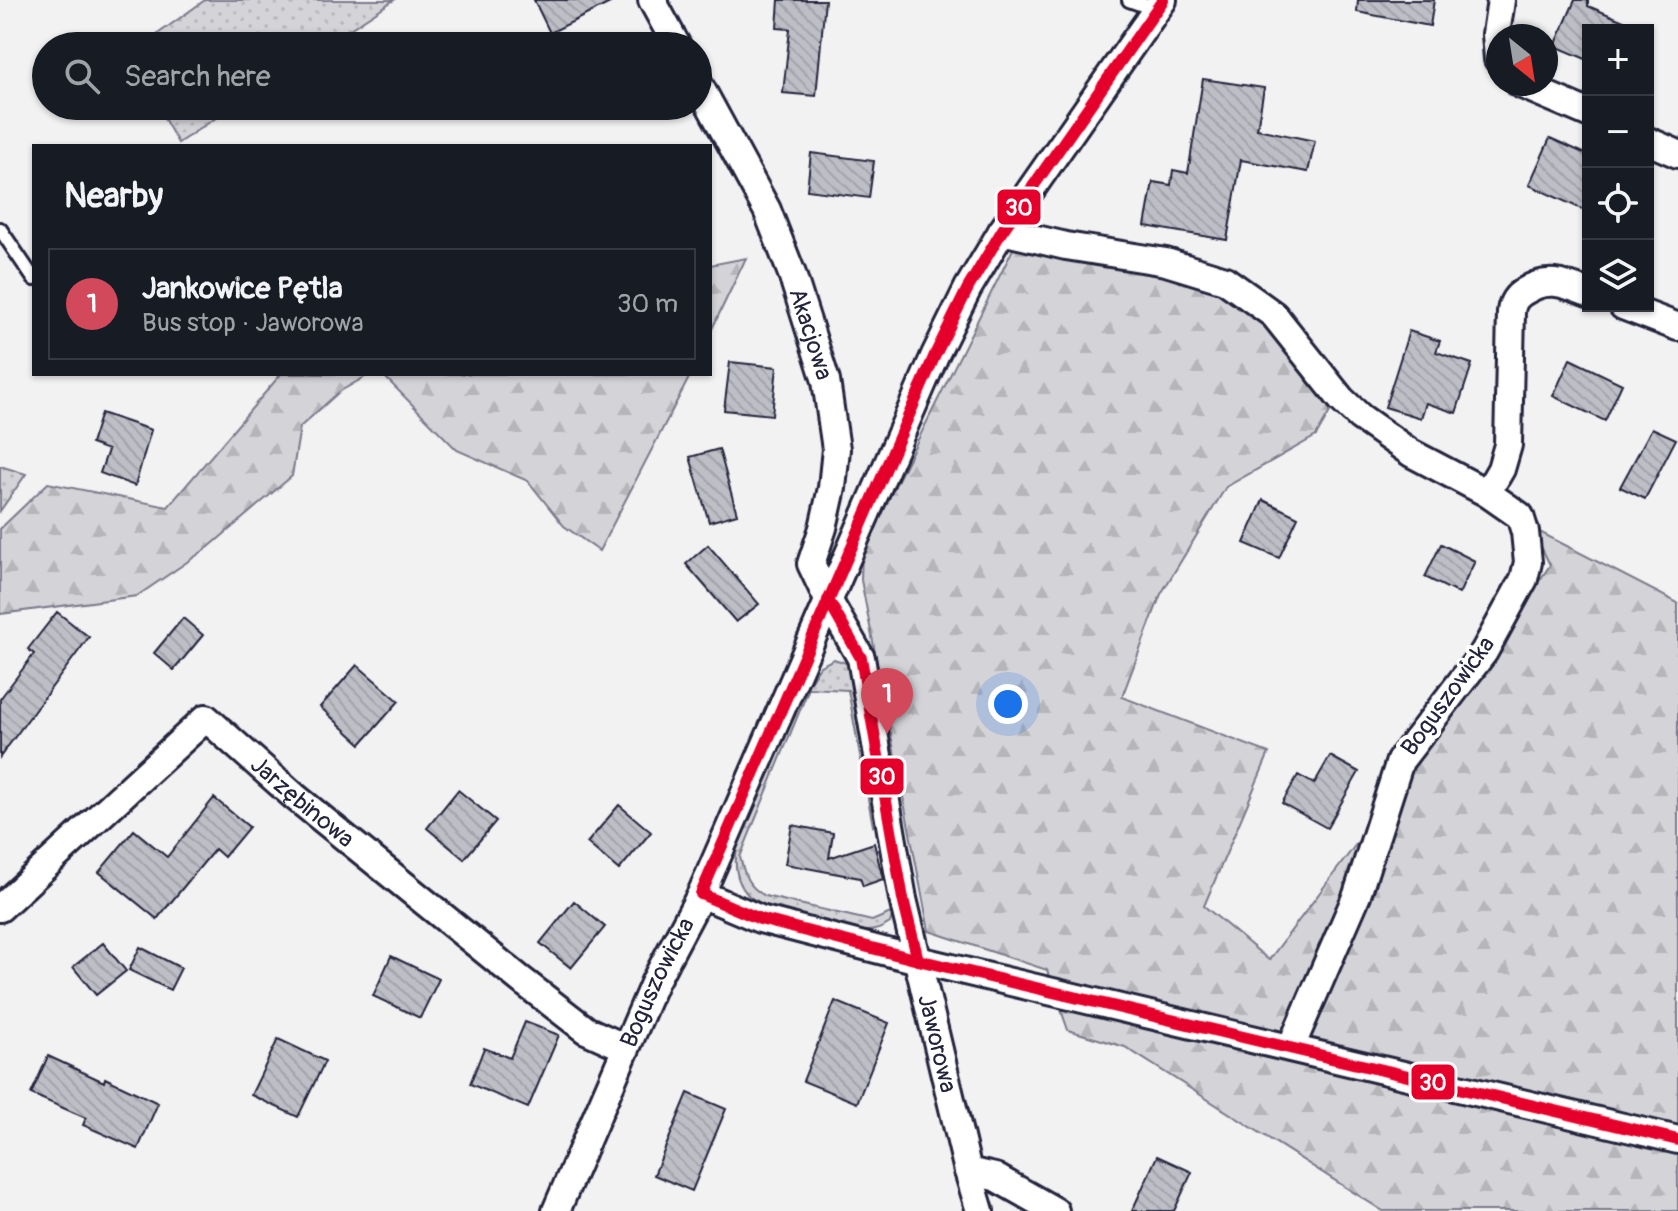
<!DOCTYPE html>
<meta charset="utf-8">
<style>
:root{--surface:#171b24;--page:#20242c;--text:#f1f3f6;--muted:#9ea1a6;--line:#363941;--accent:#d1495b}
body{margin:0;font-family:Pangolin,sans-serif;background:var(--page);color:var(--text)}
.controls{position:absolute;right:24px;top:24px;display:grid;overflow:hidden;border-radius:0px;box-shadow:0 2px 6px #0004}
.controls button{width:72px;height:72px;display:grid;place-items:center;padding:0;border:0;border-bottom:2px solid var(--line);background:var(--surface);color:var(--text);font:40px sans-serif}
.compass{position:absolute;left:1486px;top:24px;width:72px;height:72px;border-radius:50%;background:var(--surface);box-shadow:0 2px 6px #0004;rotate:150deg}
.you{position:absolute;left:1008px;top:704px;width:28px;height:28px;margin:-20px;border:6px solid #fff;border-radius:50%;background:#1a73e8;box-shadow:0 0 0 12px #1a73e833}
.badge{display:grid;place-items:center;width:52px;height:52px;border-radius:50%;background:var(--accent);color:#fff;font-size:26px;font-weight:700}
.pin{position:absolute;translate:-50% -66px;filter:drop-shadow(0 2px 4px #0008)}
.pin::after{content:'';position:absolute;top:42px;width:28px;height:24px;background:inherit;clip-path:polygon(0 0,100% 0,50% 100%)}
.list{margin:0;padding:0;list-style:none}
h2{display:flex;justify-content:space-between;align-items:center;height:104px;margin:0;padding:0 32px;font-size:34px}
h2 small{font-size:26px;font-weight:400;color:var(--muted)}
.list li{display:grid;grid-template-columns:52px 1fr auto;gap:24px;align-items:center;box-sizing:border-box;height:112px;margin:0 16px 16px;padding:0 16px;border:2px solid var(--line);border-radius:0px}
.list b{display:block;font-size:30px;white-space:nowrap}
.list p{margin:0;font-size:26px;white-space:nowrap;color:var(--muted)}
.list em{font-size:26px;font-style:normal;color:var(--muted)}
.icon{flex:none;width:44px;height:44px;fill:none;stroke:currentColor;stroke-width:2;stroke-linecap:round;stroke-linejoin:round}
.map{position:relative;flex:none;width:1678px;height:1211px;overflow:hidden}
.search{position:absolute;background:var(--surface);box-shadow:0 2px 6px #0004;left:32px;top:32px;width:680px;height:88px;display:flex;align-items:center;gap:20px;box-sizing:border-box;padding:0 28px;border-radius:44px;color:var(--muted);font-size:30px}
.panel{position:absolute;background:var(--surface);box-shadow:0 2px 6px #0004;left:32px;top:144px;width:680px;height:232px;border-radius:0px}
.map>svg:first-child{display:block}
.green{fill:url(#green-dots);stroke:#7a7a8a;stroke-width:2}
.forest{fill:url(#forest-firs);stroke:#7a7a8a;stroke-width:2}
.building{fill:url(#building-back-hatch);stroke:#22223b;stroke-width:2}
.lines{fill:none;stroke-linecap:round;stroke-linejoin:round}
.lane-casing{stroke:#22223b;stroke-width:18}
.street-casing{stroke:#22223b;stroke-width:32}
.lane{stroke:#fff;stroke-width:12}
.street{stroke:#fff;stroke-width:26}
.bus-1-casing{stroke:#fff;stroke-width:18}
.bus-1{stroke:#e4002b;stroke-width:12}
.labels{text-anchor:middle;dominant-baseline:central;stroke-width:8;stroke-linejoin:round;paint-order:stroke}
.street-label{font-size:24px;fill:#22223b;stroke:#fff}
.line-badge{stroke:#fff;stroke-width:3}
.badge-label{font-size:22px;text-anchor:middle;font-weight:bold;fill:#fff}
</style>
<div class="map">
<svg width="1678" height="1211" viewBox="0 0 1678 1211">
<defs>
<pattern id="green-dots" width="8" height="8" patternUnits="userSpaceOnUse" patternTransform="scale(2)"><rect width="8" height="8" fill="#d3d3d8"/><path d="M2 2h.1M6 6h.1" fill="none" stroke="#b5b5ba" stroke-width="1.8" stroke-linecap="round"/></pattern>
<pattern id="forest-firs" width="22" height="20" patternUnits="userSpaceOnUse" patternTransform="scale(2)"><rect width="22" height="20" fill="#d3d3d8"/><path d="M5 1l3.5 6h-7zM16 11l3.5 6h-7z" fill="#b5b5ba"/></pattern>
<pattern id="building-back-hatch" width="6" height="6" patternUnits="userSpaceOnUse" patternTransform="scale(2)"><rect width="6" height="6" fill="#bebec6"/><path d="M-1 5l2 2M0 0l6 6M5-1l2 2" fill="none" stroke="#a3a3ab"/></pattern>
</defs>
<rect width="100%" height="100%" fill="#f2f2f3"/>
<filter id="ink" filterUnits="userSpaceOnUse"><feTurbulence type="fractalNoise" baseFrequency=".0125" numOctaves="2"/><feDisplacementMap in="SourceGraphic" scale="16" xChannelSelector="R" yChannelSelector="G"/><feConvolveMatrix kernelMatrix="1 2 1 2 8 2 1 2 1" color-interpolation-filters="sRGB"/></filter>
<g filter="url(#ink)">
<path class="green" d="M 205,0 L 394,0 L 324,46 L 141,46 Z
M 157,106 L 234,106 L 178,143 Z
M 0,466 L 26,474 L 0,511 Z
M 834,659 L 846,663 L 850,669 L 879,820 L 873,826 L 848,690 L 809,688 L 740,857 C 745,876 747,886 765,896 L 872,921 L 893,912 L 890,923 C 882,928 876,931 866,931 C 845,930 761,909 748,895 C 736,882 734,865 737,848 L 806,688 L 820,666 Z"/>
<path class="forest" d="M 1013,249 L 1156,272 L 1217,292 L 1259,316 L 1294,356 L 1331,410 L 1316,436 L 1226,487 L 1161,594 L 1122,697 L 1269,753 L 1204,906 L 1269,960 L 1420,759 L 1550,565 L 1532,528 L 1678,603 L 1678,1211 L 1383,1211 L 1125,1047 L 1068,1030 L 1047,970 L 929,931 L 861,580 L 862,552 Z
M 746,258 L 710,333 L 710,265 Z
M 281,374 L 370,374 L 339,392 L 300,427 L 292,476 L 209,547 L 137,596 L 0,614 L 0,529 L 48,483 L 168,507 Z
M 382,374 L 691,374 L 599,551 L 564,526 L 528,481 L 457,450 Z"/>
<path class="building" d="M 534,0 L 616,0 L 550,33 Z
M 779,0 L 825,0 L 816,96 L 783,93 L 790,29 L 777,28 Z
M 1358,0 L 1434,0 L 1430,26 L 1357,12 Z
M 1575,0 L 1588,0 L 1588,6 L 1645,30 L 1588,30 L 1588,60 L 1555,46 Z
M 1203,79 L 1264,88 L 1257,129 L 1315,141 L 1308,172 L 1241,160 L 1227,240 L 1145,226 L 1153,182 L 1171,185 L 1173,170 L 1188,173 Z
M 1550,138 L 1588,155 L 1588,212 L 1529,185 Z
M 811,153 L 874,161 L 869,198 L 807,190 Z
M 1409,331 L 1440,341 L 1436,352 L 1472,364 L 1456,413 L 1426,403 L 1421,418 L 1385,407 Z
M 1570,359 L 1622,384 L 1605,421 L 1553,396 Z
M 730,362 L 777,367 L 772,415 L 724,410 Z
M 101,413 L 151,430 L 135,486 L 100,473 L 108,450 L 91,444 Z
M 1652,428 L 1676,439 L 1645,499 L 1620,487 Z
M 719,449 L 737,514 L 709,522 L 690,457 Z
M 1263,500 L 1298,517 L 1279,558 L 1244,543 Z
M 1441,544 L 1475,561 L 1459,594 L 1425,577 Z
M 708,545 L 759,604 L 736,622 L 686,564 Z
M 57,612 L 89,637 L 0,757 L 0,699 L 34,654 L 28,649 Z
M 183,618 L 203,635 L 174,670 L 154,653 Z
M 357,665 L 399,701 L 361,744 L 320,707 Z
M 1330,756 L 1359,772 L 1327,828 L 1282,803 L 1298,775 L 1314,784 Z
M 458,790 L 496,821 L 464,859 L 427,828 Z
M 214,798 L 249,827 L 224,857 L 215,849 L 157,919 L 99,872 L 134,830 L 167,857 Z
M 619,805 L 651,832 L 619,870 L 587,843 Z
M 792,825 L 833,833 L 829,858 L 874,843 L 883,879 L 863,886 L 860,878 L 785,864 Z
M 574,901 L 605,927 L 571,968 L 540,943 Z
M 103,943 L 126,971 L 96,995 L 73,967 Z
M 140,947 L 181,968 L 170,990 L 129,970 Z
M 391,956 L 439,979 L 420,1018 L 373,996 Z
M 835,1001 L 889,1023 L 857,1103 L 803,1081 Z
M 525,1022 L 559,1035 L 528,1108 L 470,1084 L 484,1048 L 510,1058 Z
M 278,1039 L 325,1061 L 298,1117 L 251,1095 Z
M 48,1056 L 104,1082 L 105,1078 L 158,1103 L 138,1149 L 83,1125 L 86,1118 L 31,1094 Z
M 688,1093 L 726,1109 L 692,1191 L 654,1175 Z
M 1157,1156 L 1192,1172 L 1174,1211 L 1132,1211 Z"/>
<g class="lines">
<defs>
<path id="lane" d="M 1129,0 L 1157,10
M 0,229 L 34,279"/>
<g id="street">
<path d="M 652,0 L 677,46"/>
<path d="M 1498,59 L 1496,34 L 1501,0"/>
<path id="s1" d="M 698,83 L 767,210 L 792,274 L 826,381 L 836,449 L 832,488 L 823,528 L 811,564 L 828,600 L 861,658 L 903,899 L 968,1171 L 980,1211"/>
<path d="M 1520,84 L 1588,113"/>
<path d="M 1648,141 L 1678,154"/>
<path d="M 1002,231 L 1066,246 L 1166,262 L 1225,280 L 1274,315 L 1341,399 L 1360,417 L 1411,453 L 1487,493 L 1520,516 L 1525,532 L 1528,562 L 1524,579 L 1484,652 L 1400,761 L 1357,895 L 1291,1047"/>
<path d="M 1623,306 L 1678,327"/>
<path d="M 1487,493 L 1501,469 L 1508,445 L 1511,312 C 1512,302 1516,296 1525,291 C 1547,276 1565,284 1588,293"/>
<path d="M 701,894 L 760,919 L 918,960 L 1678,1140"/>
<path id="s2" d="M 0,908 L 206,718 L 294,796 L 520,979 L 586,1030 L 626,1048"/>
<path d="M 968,1171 L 995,1177 L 1055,1211"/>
<path id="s3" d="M 556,1211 L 655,981 L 701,894 L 935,355 L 968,288 L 1002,231 L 1163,0"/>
</g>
</defs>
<use href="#lane" class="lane-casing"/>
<use href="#street" class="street-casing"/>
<use href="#lane" class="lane"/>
<use href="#street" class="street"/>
<defs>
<path id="bus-1" d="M 828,600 L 861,658 L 903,899 L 918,960
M 701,894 L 935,355 L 968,288 L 1002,231 L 1163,0
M 701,894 L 760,919 L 918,960 L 1678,1140"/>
</defs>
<use href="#bus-1" class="bus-1-casing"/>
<use href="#bus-1" class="bus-1"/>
</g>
</g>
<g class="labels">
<g class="street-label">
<text stroke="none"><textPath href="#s1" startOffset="276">Akacjowa</textPath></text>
<text transform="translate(1448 696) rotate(-54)">Boguszowicka</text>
<text stroke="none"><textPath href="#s2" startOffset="408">Jarzębinowa</textPath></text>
<text stroke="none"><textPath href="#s3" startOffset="250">Boguszowicka</textPath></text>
<text stroke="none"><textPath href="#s1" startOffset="1012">Jaworowa</textPath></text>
</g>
</g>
<g class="line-badge">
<rect x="996" y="188" width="46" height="38" rx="8" fill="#e4002b"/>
<rect x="859" y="757" width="46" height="39" rx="8" fill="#e4002b"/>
<rect x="1410" y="1063" width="46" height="38" rx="8" fill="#e4002b"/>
</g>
<g class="badge-label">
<text x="1019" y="215">30</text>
<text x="882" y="784">30</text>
<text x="1433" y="1090">30</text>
</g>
</svg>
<div class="controls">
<button>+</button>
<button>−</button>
<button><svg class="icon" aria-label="locate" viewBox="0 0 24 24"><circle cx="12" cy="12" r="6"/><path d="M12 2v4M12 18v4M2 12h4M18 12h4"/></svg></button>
<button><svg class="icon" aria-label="layers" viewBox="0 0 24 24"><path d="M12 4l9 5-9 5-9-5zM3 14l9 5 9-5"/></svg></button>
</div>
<svg class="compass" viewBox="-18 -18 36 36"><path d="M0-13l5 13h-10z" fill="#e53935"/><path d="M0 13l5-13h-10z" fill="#9ea1a6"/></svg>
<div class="you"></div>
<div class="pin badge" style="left:887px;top:734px">1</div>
<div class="search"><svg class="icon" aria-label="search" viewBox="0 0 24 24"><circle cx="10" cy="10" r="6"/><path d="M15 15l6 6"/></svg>Search here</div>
<section class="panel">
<h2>Nearby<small></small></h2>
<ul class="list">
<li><span class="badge">1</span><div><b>Jankowice Pętla</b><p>Bus stop · Jaworowa</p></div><em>30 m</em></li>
</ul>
</section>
</div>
